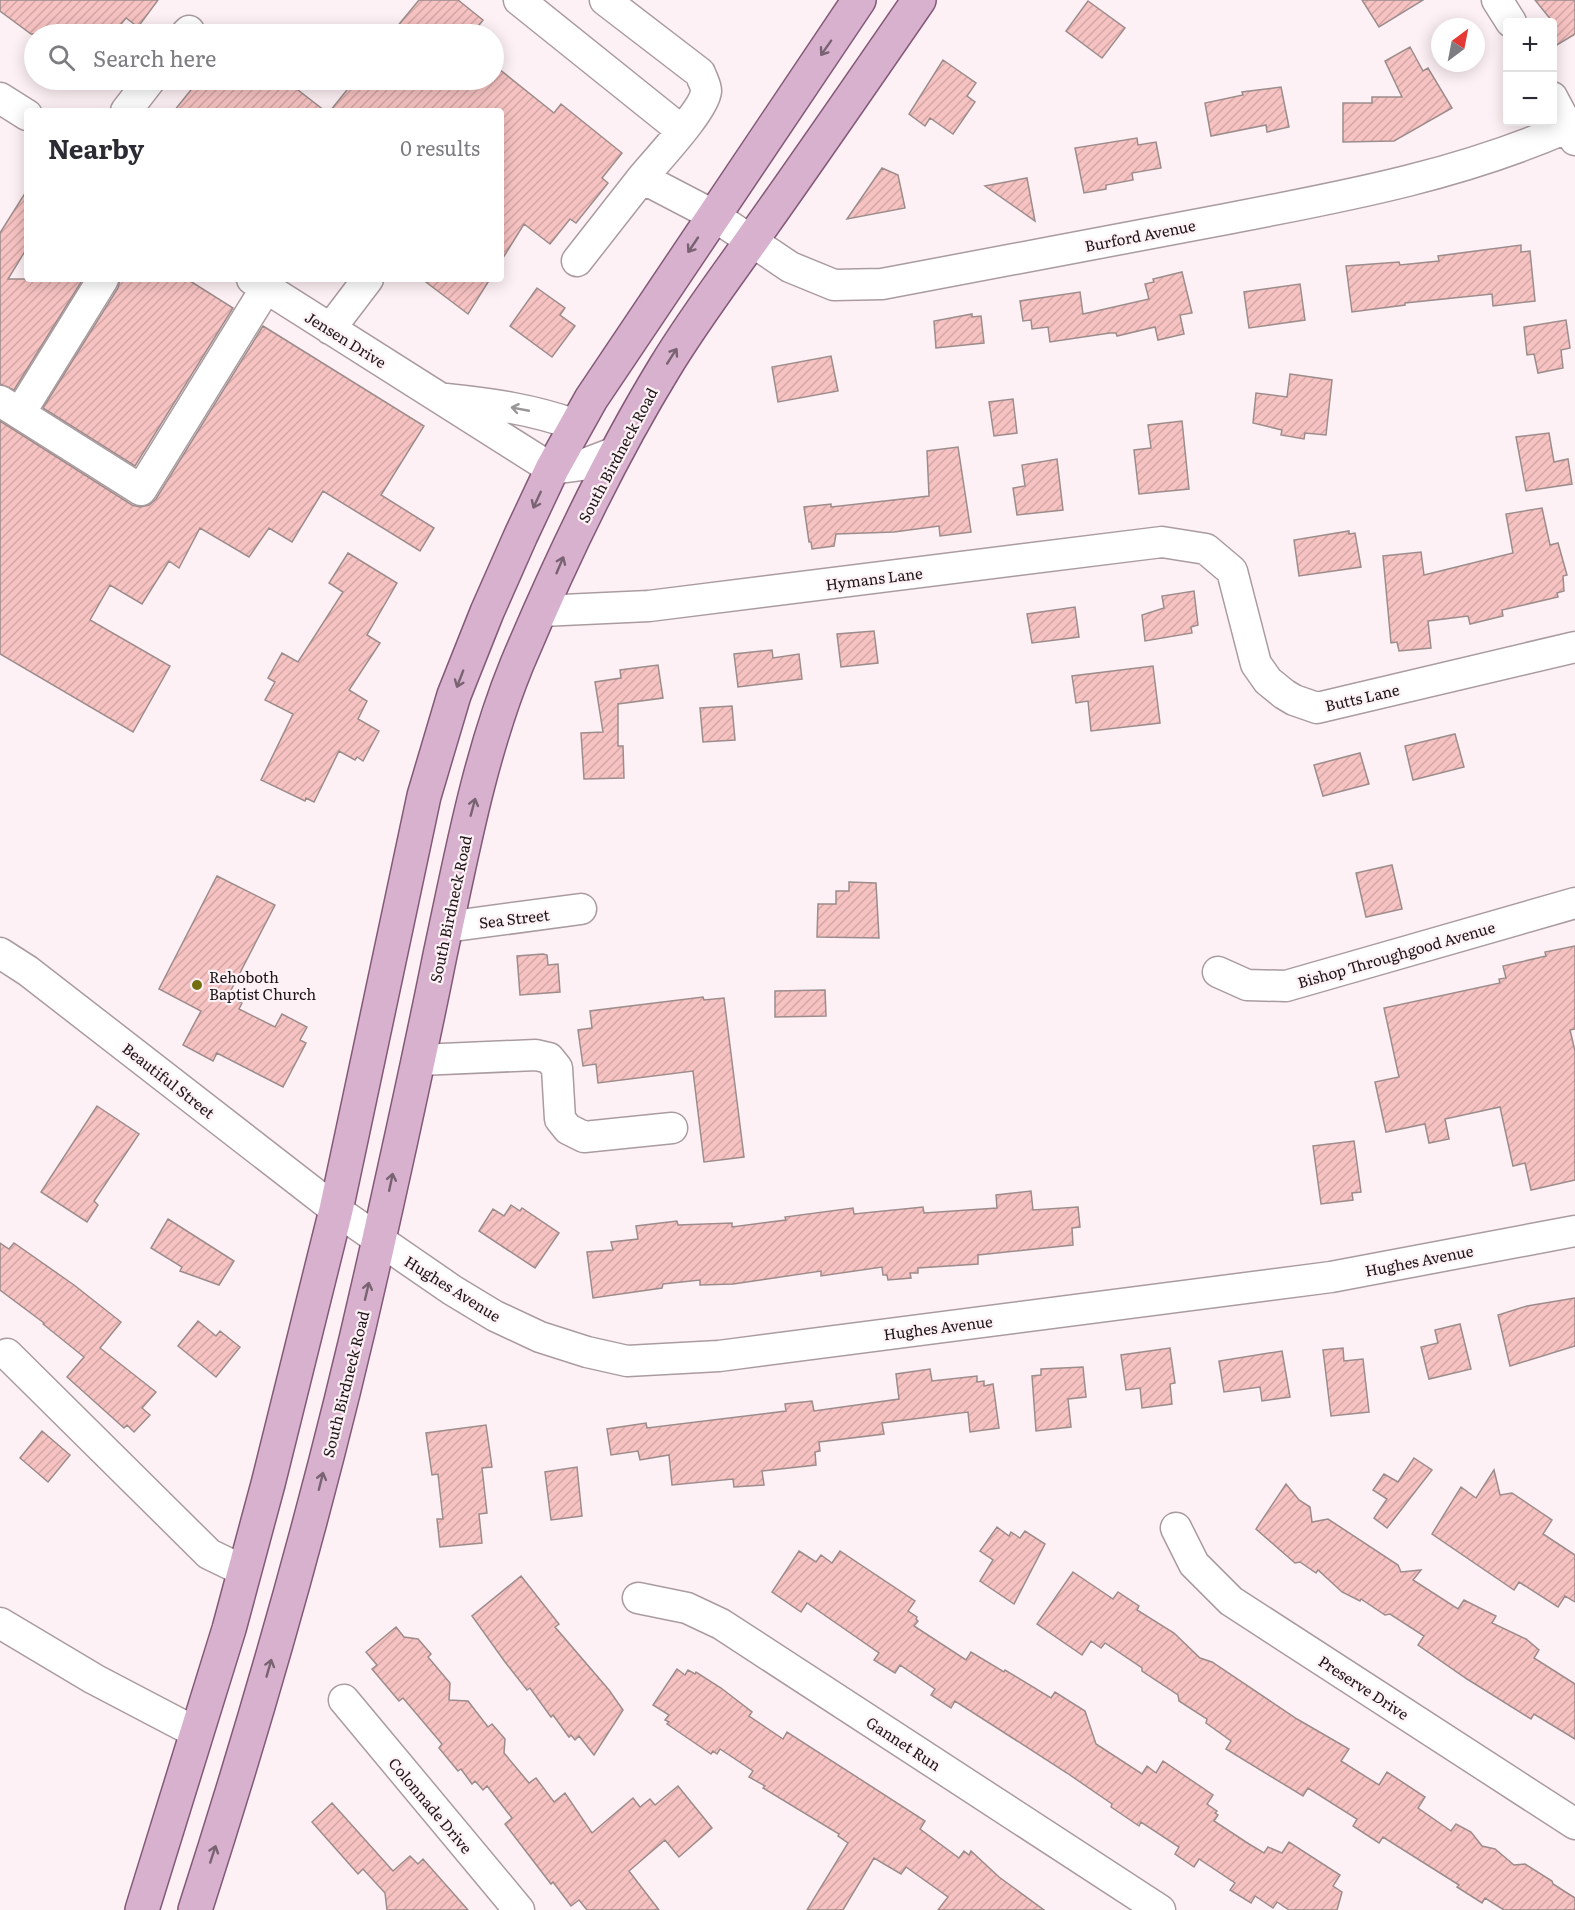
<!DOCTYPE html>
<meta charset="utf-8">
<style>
:root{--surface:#fff;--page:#f7f7f7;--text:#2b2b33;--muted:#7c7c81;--line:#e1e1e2}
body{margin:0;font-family:Literata,serif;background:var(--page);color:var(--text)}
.controls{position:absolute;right:18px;top:18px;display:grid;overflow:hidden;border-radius:6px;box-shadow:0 3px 15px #0003}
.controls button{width:54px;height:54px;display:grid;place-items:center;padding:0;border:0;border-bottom:2px solid var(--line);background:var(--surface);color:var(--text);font:30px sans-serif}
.compass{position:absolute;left:1431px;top:18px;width:54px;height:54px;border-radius:50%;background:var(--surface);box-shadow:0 3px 15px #0003;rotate:32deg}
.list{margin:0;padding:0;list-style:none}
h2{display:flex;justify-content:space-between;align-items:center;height:78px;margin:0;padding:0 24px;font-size:26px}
h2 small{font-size:20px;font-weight:400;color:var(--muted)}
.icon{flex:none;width:33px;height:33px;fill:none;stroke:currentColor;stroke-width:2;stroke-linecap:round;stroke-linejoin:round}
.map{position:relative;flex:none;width:1575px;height:1910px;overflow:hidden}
.search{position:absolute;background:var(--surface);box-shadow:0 3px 15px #0003;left:24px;top:24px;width:480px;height:66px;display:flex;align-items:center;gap:15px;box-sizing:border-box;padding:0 21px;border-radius:33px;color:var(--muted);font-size:22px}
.panel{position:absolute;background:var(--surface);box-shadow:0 3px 15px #0003;left:24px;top:108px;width:480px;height:174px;border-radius:6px}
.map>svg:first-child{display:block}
.building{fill:url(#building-hatch);stroke:#9c8c8c;stroke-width:1.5}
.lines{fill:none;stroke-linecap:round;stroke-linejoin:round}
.minor-casing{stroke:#aa9b9f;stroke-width:33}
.major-casing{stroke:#845977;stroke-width:36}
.minor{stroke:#fff;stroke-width:30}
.major{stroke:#d7b1cd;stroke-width:33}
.oneway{stroke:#796372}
.oneway2{stroke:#989697}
.poi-dot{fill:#756e0e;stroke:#fef1f5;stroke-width:2}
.labels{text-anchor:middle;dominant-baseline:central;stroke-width:4.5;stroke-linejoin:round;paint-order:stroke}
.street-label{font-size:15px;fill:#1b1517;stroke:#fef1f5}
.poi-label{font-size:15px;fill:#1b1517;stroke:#fef1f5;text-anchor:start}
</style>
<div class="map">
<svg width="1575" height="1910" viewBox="0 0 1575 1910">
<defs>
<pattern id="building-hatch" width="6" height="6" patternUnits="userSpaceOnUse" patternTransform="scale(1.5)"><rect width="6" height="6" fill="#f7c3c2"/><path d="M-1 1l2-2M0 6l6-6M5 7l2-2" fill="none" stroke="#d3a7a6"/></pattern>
</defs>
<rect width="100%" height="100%" fill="#fef1f5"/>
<path class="building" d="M 0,0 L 158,0 L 138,27 L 126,18 L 113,34 L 31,34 L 0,11 Z
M 419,0 L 458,0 L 483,20 L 472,34 L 391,34 Z
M 1362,0 L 1423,0 L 1379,27 Z
M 1535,0 L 1575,0 L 1575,34 L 1552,48 L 1552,21 Z
M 1088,1 L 1125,28 L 1102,58 L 1066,31 Z
M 1410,47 L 1423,71 L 1428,68 L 1452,108 L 1394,141 L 1343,142 L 1343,103 L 1372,103 L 1372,97 L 1402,97 L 1385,61 Z
M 943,60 L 976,83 L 967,96 L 975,102 L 953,134 L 930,118 L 925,126 L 909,114 Z
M 494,65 L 554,113 L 561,104 L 622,153 L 602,178 L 608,183 L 576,223 L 570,219 L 550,244 L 524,224 L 501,261 L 501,111 L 330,111 L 355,80 L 494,80 Z
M 199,80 L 285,80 L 325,111 L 174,111 Z
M 1281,87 L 1289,127 L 1267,132 L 1266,125 L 1211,136 L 1205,103 L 1243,95 L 1242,92 Z
M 1137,138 L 1138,145 L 1156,142 L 1161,168 L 1132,173 L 1133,180 L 1106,185 L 1106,189 L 1084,193 L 1075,148 Z
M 882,168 L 898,175 L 905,208 L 847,219 Z
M 1027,178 L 1035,221 L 985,186 Z
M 27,190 L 27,248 L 8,279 L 83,279 L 14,390 L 0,384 L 0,233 Z
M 1521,245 L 1521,252 L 1530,251 L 1535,301 L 1493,306 L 1492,294 L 1405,303 L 1405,305 L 1352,312 L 1346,266 L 1399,262 L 1400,265 L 1439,261 L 1438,256 Z
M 1182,272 L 1192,313 L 1180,315 L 1184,334 L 1158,340 L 1155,327 L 1117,336 L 1116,333 L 1110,333 L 1050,342 L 1048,327 L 1032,329 L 1031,320 L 1023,321 L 1020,301 L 1080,292 L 1083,314 L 1149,299 L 1145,284 L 1154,282 L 1153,279 Z
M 120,279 L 187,279 L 233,308 L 135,466 L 43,408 L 118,288 Z
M 422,279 L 490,279 L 468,314 Z
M 1300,284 L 1305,320 L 1249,328 L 1244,292 Z
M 537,288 L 565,308 L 560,315 L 575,326 L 552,357 L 510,326 Z
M 972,314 L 972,317 L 981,316 L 984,343 L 936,348 L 934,321 Z
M 1566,320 L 1570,348 L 1561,350 L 1563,368 L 1538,373 L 1534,354 L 1527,355 L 1524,327 Z
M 263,326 L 424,426 L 381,495 L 434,528 L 420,551 L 323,491 L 292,542 L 269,528 L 249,557 L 200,528 L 179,568 L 169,561 L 142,604 L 110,585 L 90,620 L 170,666 L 133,732 L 0,654 L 0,421 L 132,505 L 140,507 L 149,505 L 156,499 Z
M 831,356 L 838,391 L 778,402 L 772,367 Z
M 1290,374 L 1332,380 L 1326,435 L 1305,433 L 1304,439 L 1281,435 L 1282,430 L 1253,423 L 1256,393 L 1287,397 Z
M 1013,399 L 1017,433 L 994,436 L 989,402 Z
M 1182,421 L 1189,489 L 1139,494 L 1134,450 L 1151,448 L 1148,425 Z
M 1549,433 L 1554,462 L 1568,459 L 1572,484 L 1526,491 L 1516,437 Z
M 958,447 L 971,532 L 940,536 L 939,526 L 894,532 L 836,534 L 834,546 L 812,549 L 811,542 L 809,542 L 804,507 L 831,504 L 831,507 L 929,496 L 927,451 Z
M 1057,459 L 1063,510 L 1017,515 L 1013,488 L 1025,486 L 1022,465 Z
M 1542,508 L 1550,545 L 1558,543 L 1567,575 L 1563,576 L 1564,591 L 1557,593 L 1558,597 L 1502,610 L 1503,616 L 1470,624 L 1468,616 L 1428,621 L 1431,648 L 1399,651 L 1397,642 L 1391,643 L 1383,556 L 1421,552 L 1424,575 L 1513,553 L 1506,514 Z
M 1349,531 L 1349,534 L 1355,533 L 1361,567 L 1299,576 L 1294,540 Z
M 348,553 L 397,583 L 367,635 L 380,643 L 349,690 L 367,701 L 358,719 L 379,731 L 363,761 L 357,757 L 355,760 L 339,751 L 314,802 L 306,798 L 305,801 L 261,780 L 293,714 L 265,700 L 275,682 L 268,678 L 282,653 L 298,662 L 343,592 L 329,583 Z
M 1194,591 L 1198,625 L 1191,627 L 1192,633 L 1145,641 L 1142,615 L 1164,608 L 1162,596 Z
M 1075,607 L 1079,637 L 1032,643 L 1027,614 Z
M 874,631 L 878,663 L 841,667 L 837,634 Z
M 772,650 L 773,658 L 799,654 L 802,679 L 738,687 L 734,654 Z
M 658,665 L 663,698 L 618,704 L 618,746 L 623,746 L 624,778 L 584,779 L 581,733 L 603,732 L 595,682 L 621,678 L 620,670 Z
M 1153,666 L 1160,723 L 1091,731 L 1088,701 L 1076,703 L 1072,676 Z
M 732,706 L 735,740 L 703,742 L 700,708 Z
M 1455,734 L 1464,767 L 1413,780 L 1405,746 Z
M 1360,753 L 1369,784 L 1323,796 L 1314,765 Z
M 1392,865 L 1402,909 L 1366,917 L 1356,873 Z
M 217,876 L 275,905 L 228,996 L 242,1003 L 239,1009 L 275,1027 L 282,1014 L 307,1027 L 300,1040 L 306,1043 L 283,1087 L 217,1053 L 213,1061 L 183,1045 L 201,1011 L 159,989 Z
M 849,882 L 876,883 L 879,938 L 817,937 L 818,904 L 836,904 L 836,891 L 849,891 Z
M 1575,946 L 1575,1029 L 1570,1030 L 1575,1051 L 1575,1180 L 1531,1190 L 1525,1163 L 1513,1166 L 1500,1107 L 1445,1119 L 1449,1139 L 1429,1143 L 1425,1124 L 1386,1132 L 1375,1082 L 1399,1077 L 1384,1008 L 1500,983 L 1499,979 L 1506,978 L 1503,966 L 1546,956 L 1545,952 Z
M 543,954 L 547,955 L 548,965 L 558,964 L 560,992 L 520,995 L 517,956 Z
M 825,990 L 826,1016 L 775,1017 L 775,991 Z
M 703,997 L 704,1000 L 724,998 L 744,1157 L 704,1162 L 693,1071 L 598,1083 L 596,1064 L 583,1066 L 578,1030 L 592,1028 L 590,1011 Z
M 97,1106 L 139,1134 L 94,1201 L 98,1205 L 87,1222 L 41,1192 Z
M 1354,1141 L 1361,1192 L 1352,1193 L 1353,1200 L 1321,1204 L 1313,1146 Z
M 1031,1191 L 1033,1210 L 1078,1207 L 1080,1227 L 1072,1228 L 1073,1245 L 978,1255 L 978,1264 L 918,1268 L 918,1273 L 910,1273 L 911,1278 L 888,1280 L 887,1275 L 883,1275 L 882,1267 L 821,1276 L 821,1271 L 733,1284 L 700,1285 L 700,1280 L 663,1284 L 662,1288 L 593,1298 L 587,1252 L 613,1250 L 611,1242 L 638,1239 L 636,1226 L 677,1221 L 678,1225 L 732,1223 L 732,1227 L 786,1220 L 785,1217 L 853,1208 L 854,1214 L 923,1207 L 924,1213 L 997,1208 L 996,1195 Z
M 511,1205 L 520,1211 L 522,1208 L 559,1233 L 535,1268 L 479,1231 L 493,1209 L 504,1216 Z
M 168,1219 L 234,1261 L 219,1285 L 180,1271 L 182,1267 L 151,1248 Z
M 0,1243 L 9,1249 L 14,1243 L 74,1285 L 121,1322 L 100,1348 L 156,1392 L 142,1408 L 150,1415 L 134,1432 L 127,1425 L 124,1428 L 67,1377 L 84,1357 L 43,1324 L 44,1323 L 0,1290 Z
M 1575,1298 L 1575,1346 L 1510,1366 L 1498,1315 L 1527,1306 Z
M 198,1321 L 216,1336 L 220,1331 L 240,1347 L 216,1377 L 178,1346 Z
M 1460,1324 L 1471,1369 L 1429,1379 L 1421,1347 L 1438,1343 L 1435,1330 Z
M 1170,1348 L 1175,1383 L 1170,1384 L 1172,1404 L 1142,1408 L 1140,1388 L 1126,1390 L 1121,1355 Z
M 1343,1348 L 1344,1361 L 1363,1359 L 1369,1412 L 1331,1416 L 1323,1350 Z
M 1282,1351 L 1290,1397 L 1262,1401 L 1260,1387 L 1224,1392 L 1219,1361 Z
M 1083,1367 L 1086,1397 L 1068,1399 L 1071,1427 L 1036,1431 L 1032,1376 L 1041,1375 L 1041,1369 Z
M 930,1369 L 932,1381 L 977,1376 L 977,1382 L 984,1381 L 984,1386 L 993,1384 L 999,1428 L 970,1432 L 968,1412 L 882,1423 L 884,1434 L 819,1442 L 820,1451 L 815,1452 L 816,1465 L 762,1471 L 764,1485 L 734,1487 L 733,1479 L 672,1485 L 669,1455 L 640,1460 L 638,1451 L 611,1455 L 607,1429 L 646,1423 L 647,1428 L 786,1411 L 785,1404 L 812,1401 L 814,1411 L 899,1399 L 896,1374 Z
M 486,1425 L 492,1467 L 482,1468 L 487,1513 L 479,1514 L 482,1543 L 440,1547 L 437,1519 L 443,1519 L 438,1474 L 432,1475 L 426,1433 Z
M 42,1431 L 70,1455 L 48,1482 L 20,1458 Z
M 1414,1458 L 1432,1470 L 1387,1528 L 1374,1518 L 1387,1499 L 1373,1490 L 1384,1474 L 1398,1482 Z
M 577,1467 L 582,1516 L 551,1520 L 545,1472 Z
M 1494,1470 L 1500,1495 L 1512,1493 L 1552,1520 L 1543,1534 L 1575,1555 L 1575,1602 L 1565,1596 L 1558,1607 L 1519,1582 L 1514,1590 L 1432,1534 L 1461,1487 L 1476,1498 Z
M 1286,1484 L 1299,1500 L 1310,1507 L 1312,1522 L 1328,1519 L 1398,1565 L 1401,1572 L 1421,1570 L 1413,1580 L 1458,1609 L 1464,1600 L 1496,1616 L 1492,1623 L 1526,1639 L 1539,1650 L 1534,1658 L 1575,1684 L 1575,1739 L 1534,1714 L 1531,1719 L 1467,1679 L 1418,1645 L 1424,1636 L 1390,1614 L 1385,1615 L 1361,1599 L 1360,1601 L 1342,1592 L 1318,1570 L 1316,1573 L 1300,1562 L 1295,1563 L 1256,1529 Z
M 997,1527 L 1009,1536 L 1011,1532 L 1020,1538 L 1025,1531 L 1045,1544 L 1014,1604 L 980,1581 L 993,1560 L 980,1551 Z
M 799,1551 L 816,1562 L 821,1555 L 832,1563 L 840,1551 L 915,1601 L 908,1611 L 917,1617 L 916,1619 L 918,1621 L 914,1626 L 966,1660 L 971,1652 L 1004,1672 L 1005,1670 L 1051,1698 L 1055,1692 L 1085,1711 L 1096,1744 L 1142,1774 L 1147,1766 L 1156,1773 L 1163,1761 L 1213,1795 L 1207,1804 L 1217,1811 L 1215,1813 L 1218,1815 L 1214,1821 L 1249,1844 L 1264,1853 L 1268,1847 L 1282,1853 L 1289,1842 L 1340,1875 L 1333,1886 L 1342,1892 L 1337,1910 L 1289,1910 L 1277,1902 L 1273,1908 L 1255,1896 L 1251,1903 L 1230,1890 L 1235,1883 L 1199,1859 L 1194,1867 L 1175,1854 L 1179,1847 L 1141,1822 L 1139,1826 L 1111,1807 L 1112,1804 L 1067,1773 L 955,1701 L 951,1708 L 931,1695 L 935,1689 L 900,1665 L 895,1673 L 874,1660 L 879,1653 L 807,1603 L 801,1612 L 772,1592 Z
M 1073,1572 L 1113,1599 L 1118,1592 L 1139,1606 L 1137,1610 L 1174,1633 L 1200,1658 L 1212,1662 L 1297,1719 L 1349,1749 L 1341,1761 L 1379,1785 L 1387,1772 L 1425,1797 L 1418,1808 L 1451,1831 L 1456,1824 L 1471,1832 L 1482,1846 L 1495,1849 L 1514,1865 L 1525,1864 L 1552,1881 L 1553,1884 L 1575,1898 L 1575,1910 L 1504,1910 L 1485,1898 L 1482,1903 L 1457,1887 L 1459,1885 L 1383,1837 L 1379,1843 L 1353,1826 L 1357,1819 L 1308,1788 L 1303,1796 L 1226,1749 L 1231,1741 L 1206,1723 L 1207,1719 L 1179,1701 L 1178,1695 L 1142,1671 L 1142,1668 L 1105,1643 L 1101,1648 L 1091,1641 L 1082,1655 L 1037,1624 Z
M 521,1576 L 559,1624 L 555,1627 L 609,1690 L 623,1710 L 594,1755 L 579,1736 L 575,1740 L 571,1735 L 569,1737 L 553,1715 L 551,1717 L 530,1688 L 527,1690 L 505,1662 L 472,1616 Z
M 396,1627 L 404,1637 L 418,1639 L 431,1654 L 428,1657 L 450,1683 L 449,1700 L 468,1701 L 488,1727 L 492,1724 L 505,1739 L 504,1753 L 529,1783 L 536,1778 L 554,1802 L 565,1793 L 592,1833 L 633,1798 L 640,1807 L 650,1799 L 655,1805 L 678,1786 L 712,1828 L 679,1857 L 665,1840 L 629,1871 L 659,1910 L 587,1910 L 579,1900 L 571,1906 L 553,1882 L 551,1884 L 505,1824 L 512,1818 L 487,1786 L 483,1790 L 475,1781 L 472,1784 L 461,1769 L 458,1771 L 439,1748 L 442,1744 L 403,1698 L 399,1701 L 372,1669 L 377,1665 L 366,1652 Z
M 677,1669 L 685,1675 L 688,1670 L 695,1674 L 696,1672 L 721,1688 L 752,1712 L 749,1716 L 783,1739 L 787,1732 L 925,1821 L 920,1829 L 959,1858 L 964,1851 L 969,1855 L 971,1851 L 999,1877 L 1044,1910 L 938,1910 L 948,1897 L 906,1867 L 901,1874 L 874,1858 L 843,1910 L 807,1910 L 848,1843 L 838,1836 L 839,1834 L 763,1788 L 765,1786 L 749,1777 L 753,1771 L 720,1749 L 717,1754 L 713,1751 L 711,1754 L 667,1724 L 669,1722 L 665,1720 L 669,1715 L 653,1705 Z
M 332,1803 L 393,1871 L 410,1856 L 418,1864 L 423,1859 L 468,1910 L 387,1910 L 385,1893 L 363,1869 L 358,1874 L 312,1822 Z"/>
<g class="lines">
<defs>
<path id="minor" d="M 519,0 L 681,130
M 605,0 L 700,73 C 702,79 706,85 706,91 C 705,109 656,161 642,178
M 1497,0 L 1511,22
M 186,34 L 189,31
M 1552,97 L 1575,140
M 0,98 L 27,115
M 126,111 L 150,80
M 577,261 L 642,178 L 713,215 L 790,267 L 834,285 L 882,284 C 995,263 1108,241 1221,220 C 1341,197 1463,175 1575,124
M 252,279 L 552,469 L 582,465 L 616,452
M 330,329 L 368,279
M 446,399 C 493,404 531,409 576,425
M 0,401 L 141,490 L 266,288
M 20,413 L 103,279
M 541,611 L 649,606 L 1162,542 L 1206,549 L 1232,571 L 1256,664 L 1268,681 L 1284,694 L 1294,700 L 1317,708 L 1575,647
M 446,927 L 581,909
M 0,953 L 28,971 L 336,1210 L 452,1290 L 495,1316 L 540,1337 L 587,1352 L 627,1361 L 719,1356 L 1331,1277 L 1575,1231
M 1218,972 L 1247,985 L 1286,986 L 1575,903
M 419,1060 L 536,1055 L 549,1058 L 557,1068 L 560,1119 L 568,1129 L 584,1137 L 672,1128
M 7,1354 L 209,1554 L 244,1571
M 1176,1528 L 1194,1564 L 1231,1601 L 1575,1824
M 638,1598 L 687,1608 L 721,1624 L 1160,1910
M 0,1623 L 94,1679 L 197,1733
M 344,1700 L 519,1910"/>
<path id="major" d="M 142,1910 L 229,1629 L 268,1484 L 336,1210 L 424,796 L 454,695 L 487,612 L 521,535 L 552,469 L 591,399 L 859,0
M 195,1910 C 266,1690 329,1466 379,1239 C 400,1145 421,1050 440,955 C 461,858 479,757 517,664 C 560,562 607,462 665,367 C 694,319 727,276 759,230 C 813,154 866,77 919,0"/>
</defs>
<use href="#minor" class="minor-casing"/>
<use href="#major" class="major-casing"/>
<use href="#minor" class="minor"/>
<use href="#major" class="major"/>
</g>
<defs><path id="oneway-shaft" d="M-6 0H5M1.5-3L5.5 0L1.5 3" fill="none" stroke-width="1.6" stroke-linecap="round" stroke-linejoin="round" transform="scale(1.5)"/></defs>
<g class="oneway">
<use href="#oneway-shaft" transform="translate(826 48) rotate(125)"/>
<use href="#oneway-shaft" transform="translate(693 245) rotate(124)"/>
<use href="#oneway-shaft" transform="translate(672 356) rotate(-57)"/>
<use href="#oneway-shaft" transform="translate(537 500) rotate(115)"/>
<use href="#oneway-shaft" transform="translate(560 565) rotate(-67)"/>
<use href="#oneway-shaft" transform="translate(460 679) rotate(111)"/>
<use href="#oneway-shaft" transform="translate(473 807) rotate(-75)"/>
<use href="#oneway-shaft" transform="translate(391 1182) rotate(-78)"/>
<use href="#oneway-shaft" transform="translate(367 1291) rotate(-77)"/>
<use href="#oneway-shaft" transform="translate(321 1481) rotate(-76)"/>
<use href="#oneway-shaft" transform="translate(269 1668) rotate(-74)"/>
<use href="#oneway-shaft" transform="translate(213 1854) rotate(-72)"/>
</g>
<use class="oneway2" href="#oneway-shaft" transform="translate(520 409) rotate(-169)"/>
<circle class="poi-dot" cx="197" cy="985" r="6"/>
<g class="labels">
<g class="street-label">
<text transform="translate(1140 235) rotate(-11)">Burford Avenue</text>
<text transform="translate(346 339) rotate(32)">Jensen Drive</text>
<text transform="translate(617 455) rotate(-62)">South Birdneck Road</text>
<text transform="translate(874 578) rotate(-7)">Hymans Lane</text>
<text transform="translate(1362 697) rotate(-13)">Butts Lane</text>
<text transform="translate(450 909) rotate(-78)">South Birdneck Road</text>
<text transform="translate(514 918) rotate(-7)">Sea Street</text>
<text transform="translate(1396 954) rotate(-16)">Bishop Throughgood Avenue</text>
<text transform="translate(169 1080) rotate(38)">Beautiful Street</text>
<text transform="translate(1419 1260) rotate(-11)">Hughes Avenue</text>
<text transform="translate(453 1288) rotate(32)">Hughes Avenue</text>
<text transform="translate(938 1327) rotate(-7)">Hughes Avenue</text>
<text transform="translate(345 1384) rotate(-76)">South Birdneck Road</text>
<text transform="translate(1364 1687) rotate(33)">Preserve Drive</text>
<text transform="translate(904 1743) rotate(33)">Gannet Run</text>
<text transform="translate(431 1805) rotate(50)">Colonnade Drive</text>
</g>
<g class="poi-label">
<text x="209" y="976">Rehoboth<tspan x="209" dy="17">Baptist Church</tspan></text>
</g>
</g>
</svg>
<div class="controls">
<button>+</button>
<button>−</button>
</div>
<svg class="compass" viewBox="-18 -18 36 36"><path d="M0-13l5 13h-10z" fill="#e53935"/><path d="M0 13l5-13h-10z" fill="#7c7c81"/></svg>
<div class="search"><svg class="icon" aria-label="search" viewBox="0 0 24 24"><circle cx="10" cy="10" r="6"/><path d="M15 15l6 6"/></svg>Search here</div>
<section class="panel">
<h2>Nearby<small>0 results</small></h2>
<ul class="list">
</ul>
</section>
</div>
